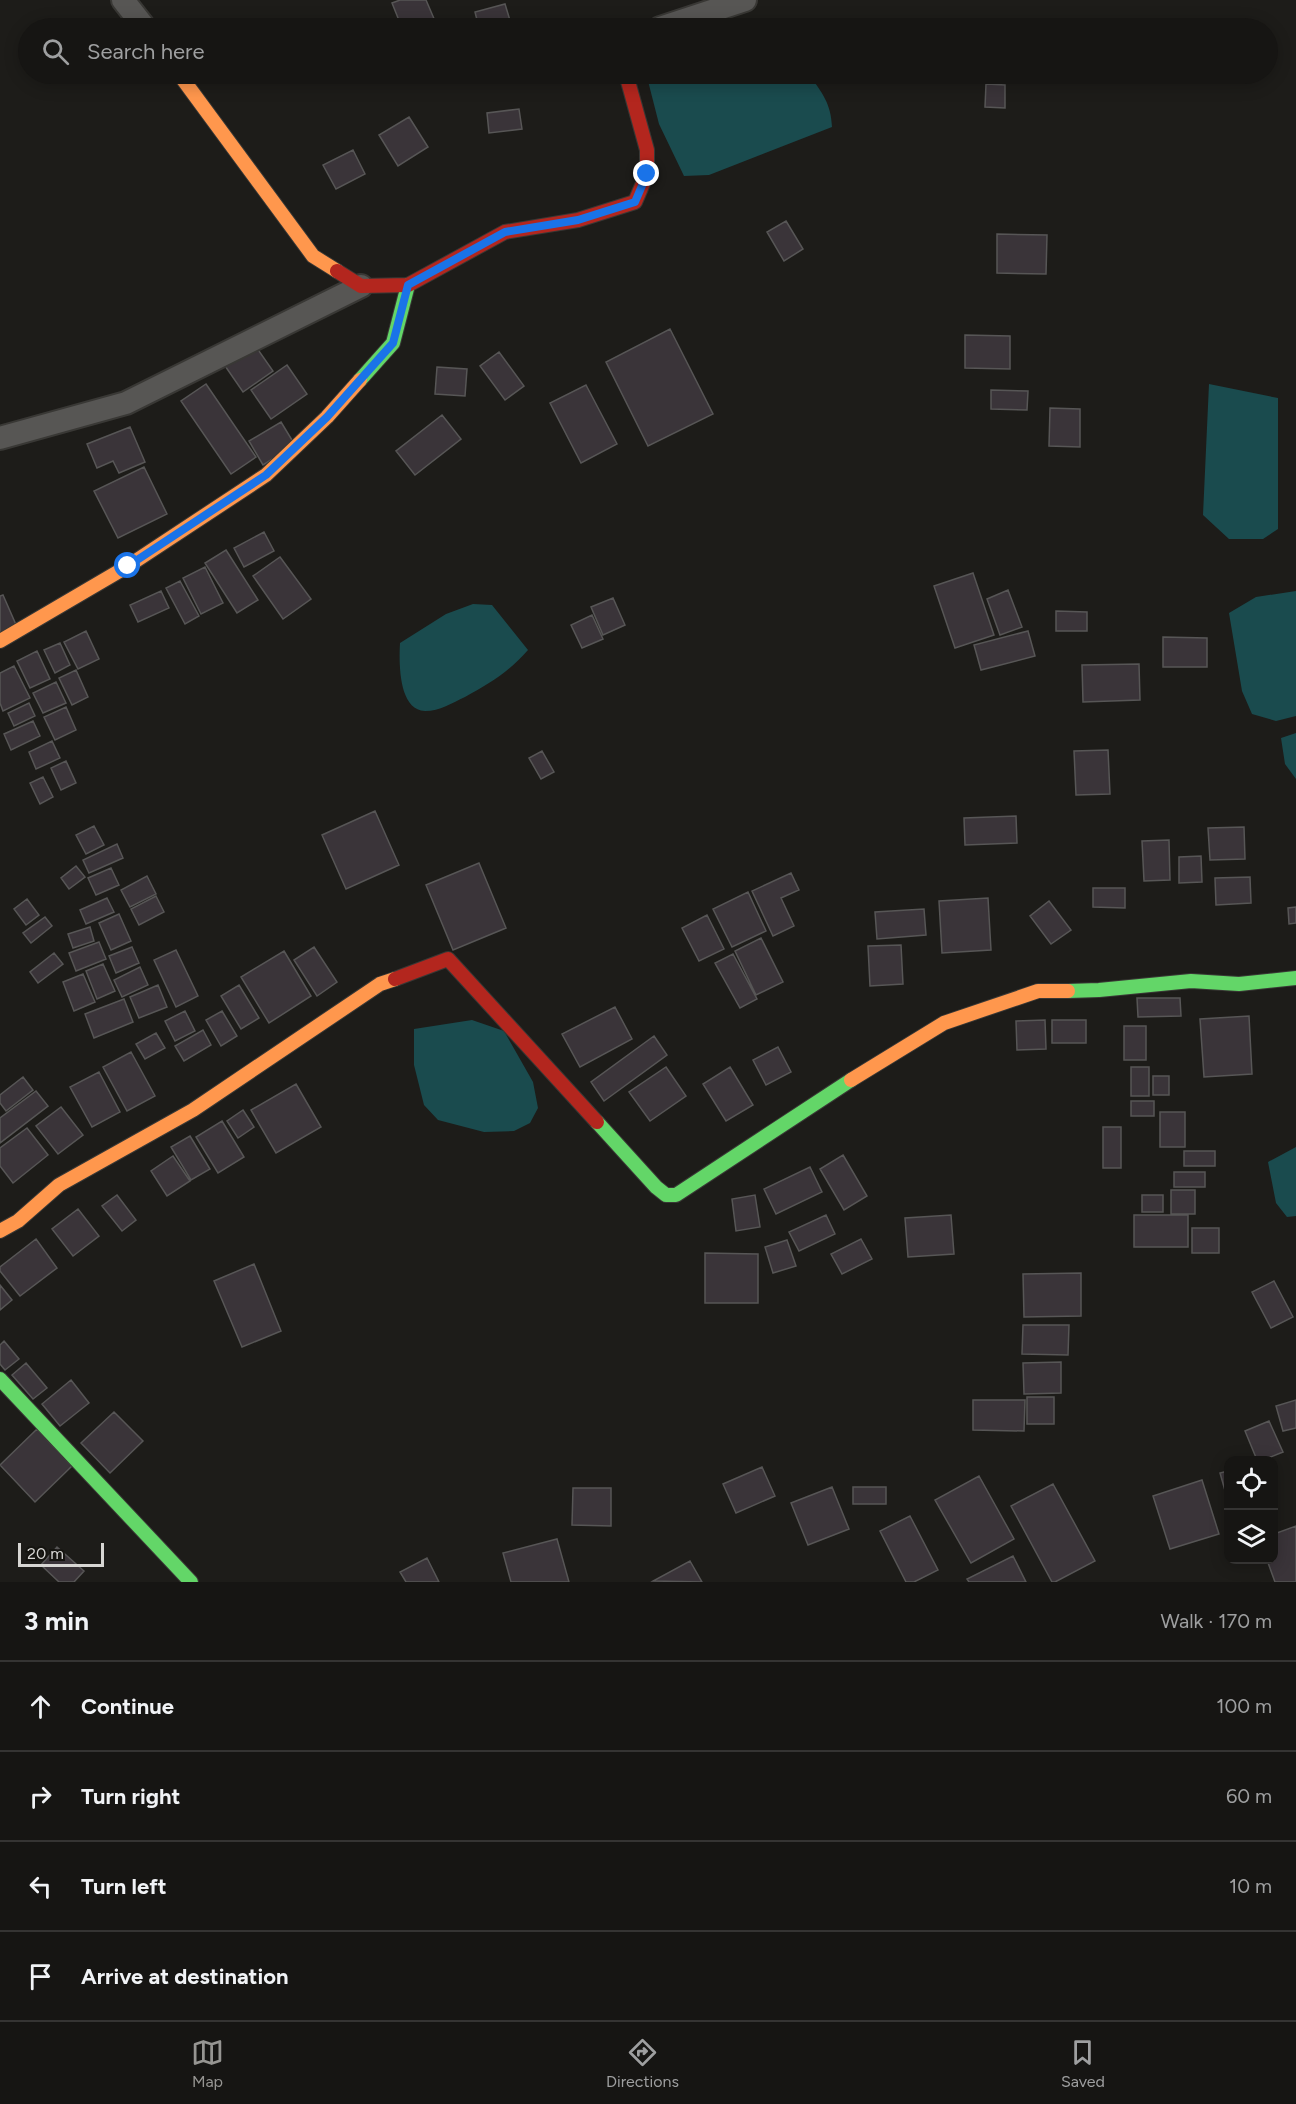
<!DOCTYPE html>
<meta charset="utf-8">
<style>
:root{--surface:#161513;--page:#232221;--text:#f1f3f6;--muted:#9e9fa0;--line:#353433;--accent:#969592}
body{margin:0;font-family:Figtree,sans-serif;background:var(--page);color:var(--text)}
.controls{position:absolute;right:18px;bottom:18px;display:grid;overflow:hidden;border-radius:12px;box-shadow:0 3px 15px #0003}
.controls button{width:54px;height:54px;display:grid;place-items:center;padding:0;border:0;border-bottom:2px solid var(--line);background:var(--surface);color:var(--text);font:30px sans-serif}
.scale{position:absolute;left:18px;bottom:15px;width:86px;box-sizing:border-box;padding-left:6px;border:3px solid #d7d6d3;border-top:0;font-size:16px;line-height:21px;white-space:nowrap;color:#d7d6d3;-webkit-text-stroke:4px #151410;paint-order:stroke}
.stop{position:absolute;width:18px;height:18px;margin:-14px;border:4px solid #1a73e8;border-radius:50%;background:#fff}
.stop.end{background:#1a73e8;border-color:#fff;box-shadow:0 2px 6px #0008}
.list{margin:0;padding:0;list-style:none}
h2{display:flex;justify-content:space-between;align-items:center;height:78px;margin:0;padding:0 24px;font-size:26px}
h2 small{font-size:20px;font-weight:400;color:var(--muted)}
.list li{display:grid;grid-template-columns:39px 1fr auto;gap:18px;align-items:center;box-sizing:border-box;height:90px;padding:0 24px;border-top:2px solid var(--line)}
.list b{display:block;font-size:22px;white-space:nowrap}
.list em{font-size:20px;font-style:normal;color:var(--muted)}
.icon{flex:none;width:33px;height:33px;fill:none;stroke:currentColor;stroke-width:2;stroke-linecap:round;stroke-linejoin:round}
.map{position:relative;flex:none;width:1296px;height:1582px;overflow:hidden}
.search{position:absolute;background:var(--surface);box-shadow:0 3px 15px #0003;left:18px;right:18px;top:18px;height:66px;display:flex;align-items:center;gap:15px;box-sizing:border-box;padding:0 21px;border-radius:33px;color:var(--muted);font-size:22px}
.sheet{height:438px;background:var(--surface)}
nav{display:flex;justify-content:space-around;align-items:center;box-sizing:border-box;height:84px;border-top:2px solid var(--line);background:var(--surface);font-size:16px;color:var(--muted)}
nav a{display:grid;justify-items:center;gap:3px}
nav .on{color:var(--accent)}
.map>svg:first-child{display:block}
.water{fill:#1a4b4e}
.building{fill:#3a3439;stroke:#575656;stroke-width:1.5}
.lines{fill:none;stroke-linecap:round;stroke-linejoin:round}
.street-casing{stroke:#393835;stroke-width:26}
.fast-casing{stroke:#393835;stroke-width:16}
.slow-casing{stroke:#393835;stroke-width:16}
.jam-casing{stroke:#393835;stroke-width:16}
.street{stroke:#575654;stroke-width:22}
.fast{stroke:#63d668;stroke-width:14}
.slow{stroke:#ff974d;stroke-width:14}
.jam{stroke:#b3261e;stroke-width:14}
.route{stroke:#1a73e8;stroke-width:8}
</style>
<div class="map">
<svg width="1296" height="1582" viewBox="0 0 1296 1582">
<rect width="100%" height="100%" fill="#1d1c19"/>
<path class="water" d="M 766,19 L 779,28 L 727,28 L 749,21 Z
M 649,74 L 809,74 C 822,93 831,103 832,127 L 709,175 L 684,176 L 659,124 L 647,77 Z
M 1209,384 L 1278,398 L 1278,529 L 1263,539 L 1229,539 L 1203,515 Z
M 1296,591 L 1296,716 L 1276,721 L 1252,714 L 1242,691 L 1229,613 L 1256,597 Z
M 473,604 L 492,605 L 528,650 C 510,671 489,684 465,697 C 452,703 440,711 425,711 C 398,710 399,661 400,643 L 446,614 Z
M 1296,733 L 1296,779 L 1285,764 L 1281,738 Z
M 472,1020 L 504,1031 L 533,1082 L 538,1108 L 530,1123 L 514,1131 L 484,1132 L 438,1120 L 424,1105 L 414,1065 L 414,1029 Z
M 1296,1147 L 1296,1216 L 1287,1217 L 1276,1203 L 1268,1162 Z"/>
<path class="building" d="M 400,0 L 426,0 L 438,28 L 402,28 L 392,3 Z
M 505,4 L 512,27 L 504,28 L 479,28 L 475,12 Z
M 986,84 L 1005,85 L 1005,108 L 985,107 Z
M 519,109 L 522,129 L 489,133 L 487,113 Z
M 409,117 L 428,147 L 398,166 L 379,135 Z
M 353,150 L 365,174 L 336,189 L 323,165 Z
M 786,221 L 803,249 L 784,261 L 767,232 Z
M 997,234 L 1047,235 L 1046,274 L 997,273 Z
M 670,329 L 713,414 L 648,446 L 606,362 Z
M 965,335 L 1010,336 L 1010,369 L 965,368 Z
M 254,344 L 273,371 L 243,392 L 221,360 Z
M 499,352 L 524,386 L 505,400 L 480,366 Z
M 287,365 L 307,394 L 271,419 L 251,390 Z
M 437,367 L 467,369 L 465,396 L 435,394 Z
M 206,384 L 256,457 L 231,474 L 181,401 Z
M 586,385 L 617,444 L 581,463 L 550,403 Z
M 991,390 L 1028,391 L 1027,410 L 991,409 Z
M 1050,408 L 1080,409 L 1080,447 L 1049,446 Z
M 442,415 L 461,439 L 415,475 L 396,451 Z
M 281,422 L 295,445 L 263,465 L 249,441 Z
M 130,427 L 145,462 L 119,473 L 113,461 L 97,468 L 87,444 Z
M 144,467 L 167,514 L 118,538 L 94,491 Z
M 264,532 L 274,551 L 244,567 L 234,548 Z
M 226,550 L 258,600 L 237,613 L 205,563 Z
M 280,557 L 311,599 L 283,619 L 253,576 Z
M 205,567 L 223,603 L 201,614 L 183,578 Z
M 973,573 L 994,635 L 955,648 L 934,586 Z
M 180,581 L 199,616 L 185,624 L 166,588 Z
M 1008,590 L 1022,627 L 1000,635 L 987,599 Z
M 161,591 L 169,608 L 138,622 L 130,605 Z
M 3,595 L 17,627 L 0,635 L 0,596 Z
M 613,598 L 625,625 L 603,635 L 591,607 Z
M 1056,611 L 1087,612 L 1087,631 L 1056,631 Z
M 592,615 L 603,639 L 582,648 L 571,625 Z
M 86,631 L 99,659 L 78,669 L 64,642 Z
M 1028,631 L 1035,656 L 981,670 L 974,645 Z
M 1163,637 L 1207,638 L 1207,667 L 1163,667 Z
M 60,643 L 70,665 L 55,673 L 44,650 Z
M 37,651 L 50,679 L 30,688 L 17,661 Z
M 1139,664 L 1140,700 L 1083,702 L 1082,665 Z
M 14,666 L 30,698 L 3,711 L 0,703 L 0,673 Z
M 76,670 L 88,697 L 72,705 L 59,678 Z
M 56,682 L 66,703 L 43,713 L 33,693 Z
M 29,703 L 35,716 L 14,726 L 8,713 Z
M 66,707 L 76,730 L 55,740 L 44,717 Z
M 33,721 L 40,736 L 11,750 L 4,734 Z
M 52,741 L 60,758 L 36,769 L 29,752 Z
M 1108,750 L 1110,794 L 1076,795 L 1074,751 Z
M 542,751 L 554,772 L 541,779 L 529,758 Z
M 66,761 L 76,783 L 61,790 L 51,768 Z
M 43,777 L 53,797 L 40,804 L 30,783 Z
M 375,811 L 399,865 L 346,889 L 322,835 Z
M 1016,816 L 1017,843 L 965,845 L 964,818 Z
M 94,826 L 104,845 L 86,854 L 76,835 Z
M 1244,827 L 1245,859 L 1210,860 L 1208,828 Z
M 1169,840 L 1170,880 L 1144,881 L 1142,841 Z
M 117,844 L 123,858 L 89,873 L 83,860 Z
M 1201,856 L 1202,882 L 1179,883 L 1179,857 Z
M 479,863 L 506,928 L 453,950 L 426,885 Z
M 76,866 L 85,877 L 69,889 L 61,878 Z
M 111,868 L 119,885 L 96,895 L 88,878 Z
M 791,873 L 799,890 L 781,898 L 794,926 L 773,936 L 752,891 Z
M 147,876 L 156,894 L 130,907 L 121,890 Z
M 1250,877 L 1251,903 L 1216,905 L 1215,878 Z
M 1093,888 L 1125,888 L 1125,908 L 1093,907 Z
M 748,892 L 766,931 L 732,947 L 713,909 Z
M 156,896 L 164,912 L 139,925 L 131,909 Z
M 107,898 L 114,912 L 86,924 L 80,910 Z
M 988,898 L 991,950 L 942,953 L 939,901 Z
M 27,899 L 39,915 L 26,925 L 14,909 Z
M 1049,901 L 1071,930 L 1051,944 L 1030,916 Z
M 1296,907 L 1296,923 L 1289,924 L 1288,908 Z
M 924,909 L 926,935 L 877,939 L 875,912 Z
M 119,914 L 131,941 L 111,950 L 99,923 Z
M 707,915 L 724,949 L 699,961 L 682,928 Z
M 45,917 L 52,926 L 31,943 L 23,933 Z
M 90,927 L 94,941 L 73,948 L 68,934 Z
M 761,938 L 783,982 L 756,995 L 735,951 Z
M 99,942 L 106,959 L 76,971 L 69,953 Z
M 901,945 L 903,984 L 870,986 L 868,946 Z
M 132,947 L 139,963 L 116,973 L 109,956 Z
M 314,947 L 337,982 L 317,996 L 294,960 Z
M 176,950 L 198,996 L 176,1007 L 154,960 Z
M 284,951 L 311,996 L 269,1023 L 241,977 Z
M 54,953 L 63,964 L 38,983 L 30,972 Z
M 733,954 L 757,999 L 740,1008 L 715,963 Z
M 103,964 L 115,991 L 97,999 L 86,971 Z
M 140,967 L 148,985 L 122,997 L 114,980 Z
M 83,974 L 95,1002 L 74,1011 L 63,982 Z
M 158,985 L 167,1007 L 139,1018 L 130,997 Z
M 239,985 L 259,1018 L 241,1029 L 221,996 Z
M 1137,998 L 1180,998 L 1181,1016 L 1138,1017 Z
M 124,999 L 133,1022 L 94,1038 L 85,1014 Z
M 615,1007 L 632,1039 L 580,1067 L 562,1034 Z
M 185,1011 L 195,1031 L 175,1041 L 165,1021 Z
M 222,1011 L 237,1036 L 221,1046 L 206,1020 Z
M 1249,1016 L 1252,1074 L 1204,1077 L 1200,1019 Z
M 1045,1020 L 1046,1049 L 1017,1050 L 1016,1021 Z
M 1052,1020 L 1086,1020 L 1086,1043 L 1052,1043 Z
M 1124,1026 L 1146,1026 L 1146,1060 L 1124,1060 Z
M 203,1030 L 211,1045 L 184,1061 L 175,1046 Z
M 156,1033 L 165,1048 L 145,1059 L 136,1044 Z
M 654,1036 L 667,1055 L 604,1101 L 591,1082 Z
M 778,1047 L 791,1072 L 766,1085 L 753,1060 Z
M 131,1052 L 155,1096 L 127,1111 L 103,1067 Z
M 666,1067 L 686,1096 L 650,1121 L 629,1092 Z
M 730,1067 L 753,1105 L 726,1121 L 703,1084 Z
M 1131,1067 L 1149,1067 L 1149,1096 L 1131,1096 Z
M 99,1072 L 120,1112 L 92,1127 L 70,1087 Z
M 1153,1076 L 1169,1076 L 1169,1095 L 1153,1095 Z
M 23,1077 L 33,1090 L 6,1111 L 0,1103 L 0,1095 Z
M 296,1084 L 321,1127 L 276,1153 L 251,1110 Z
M 36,1091 L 48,1106 L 0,1143 L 0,1118 Z
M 1131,1101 L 1154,1101 L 1154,1116 L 1131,1116 Z
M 61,1107 L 83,1135 L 58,1154 L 36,1126 Z
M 243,1110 L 254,1127 L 238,1138 L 227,1121 Z
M 1160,1112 L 1185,1112 L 1185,1147 L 1160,1147 Z
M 222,1121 L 244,1157 L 218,1173 L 196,1137 Z
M 1103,1127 L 1121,1127 L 1121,1168 L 1103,1168 Z
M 27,1128 L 48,1155 L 13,1183 L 0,1166 L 0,1148 Z
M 190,1136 L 210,1169 L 191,1180 L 171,1147 Z
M 1184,1151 L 1215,1151 L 1215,1166 L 1184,1166 Z
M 843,1155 L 867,1196 L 844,1210 L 820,1169 Z
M 173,1156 L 190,1181 L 167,1196 L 151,1171 Z
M 810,1167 L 822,1192 L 776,1214 L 764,1189 Z
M 1174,1172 L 1205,1172 L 1205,1187 L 1174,1187 Z
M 1171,1190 L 1195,1190 L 1195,1214 L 1171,1214 Z
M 117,1195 L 136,1220 L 122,1231 L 102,1206 Z
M 755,1195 L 760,1227 L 736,1231 L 732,1199 Z
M 1142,1195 L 1163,1195 L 1163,1212 L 1142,1212 Z
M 78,1209 L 99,1236 L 73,1256 L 52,1229 Z
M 826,1215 L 835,1234 L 799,1251 L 789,1232 Z
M 951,1215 L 954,1254 L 908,1257 L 905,1218 Z
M 1134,1215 L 1188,1215 L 1188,1247 L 1134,1247 Z
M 1192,1228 L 1219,1228 L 1219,1253 L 1192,1253 Z
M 36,1239 L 57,1268 L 20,1296 L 0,1271 L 0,1267 Z
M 861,1239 L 872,1259 L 842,1274 L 831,1254 Z
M 787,1240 L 796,1266 L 773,1273 L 765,1247 Z
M 705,1253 L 758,1254 L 758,1303 L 705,1303 Z
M 254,1264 L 281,1331 L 242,1347 L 214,1281 Z
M 1081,1273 L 1081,1316 L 1024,1317 L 1023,1274 Z
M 1274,1281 L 1293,1317 L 1271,1328 L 1252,1292 Z
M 0,1285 L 12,1300 L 0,1310 Z
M 1023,1325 L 1069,1325 L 1068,1355 L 1022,1354 Z
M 4,1341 L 19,1359 L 5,1370 L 0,1364 L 0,1345 Z
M 1061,1362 L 1061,1393 L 1024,1394 L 1023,1363 Z
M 26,1363 L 47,1388 L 33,1399 L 12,1375 Z
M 71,1380 L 89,1403 L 60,1426 L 42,1404 Z
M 1027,1397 L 1054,1397 L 1054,1424 L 1027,1424 Z
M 973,1400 L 1025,1400 L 1024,1431 L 973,1430 Z
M 1296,1400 L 1296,1428 L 1283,1431 L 1276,1406 Z
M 114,1412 L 143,1441 L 110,1473 L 81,1443 Z
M 1269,1421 L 1283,1452 L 1263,1460 L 1257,1460 L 1245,1431 Z
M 37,1429 L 72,1466 L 35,1502 L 0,1465 Z
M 762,1467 L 775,1496 L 736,1513 L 723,1484 Z
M 1228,1471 L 1228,1501 L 1220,1473 Z
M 979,1476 L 1014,1539 L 971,1563 L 935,1500 Z
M 1202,1480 L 1219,1534 L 1170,1549 L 1153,1496 Z
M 1053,1484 L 1095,1561 L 1055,1582 L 1052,1582 L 1011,1506 Z
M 832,1487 L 849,1529 L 808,1545 L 791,1503 Z
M 853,1487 L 886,1487 L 886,1504 L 853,1504 Z
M 573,1488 L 611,1488 L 611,1526 L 572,1525 Z
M 910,1516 L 938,1570 L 914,1582 L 906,1582 L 880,1531 Z
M 1296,1526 L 1296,1582 L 1275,1582 L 1267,1560 L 1274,1560 L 1274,1534 Z
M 557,1539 L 569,1582 L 511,1582 L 503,1553 Z
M 57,1547 L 84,1571 L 74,1582 L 59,1582 L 41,1565 Z
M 1013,1556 L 1026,1582 L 969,1582 L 967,1579 Z
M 427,1558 L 439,1582 L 406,1582 L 400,1572 Z
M 690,1561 L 702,1582 L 653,1581 Z"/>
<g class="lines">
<defs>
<path id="street" d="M 123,0 L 145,28
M 660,28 L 745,0
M 0,438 L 126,403 L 361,286"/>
<path id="fast" d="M 360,380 L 393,343 L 408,285
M 1068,991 L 1099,990 L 1191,981 L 1239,984 L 1296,978
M 597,1122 L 656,1187 L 666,1195 L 676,1195 L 851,1080
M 0,1379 L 191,1582"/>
<path id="slow" d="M 179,74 L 313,256 L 337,271
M 0,641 L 128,566 L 266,475 L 327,417 L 360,380
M 851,1080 L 944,1023 L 1038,991 L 1068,991
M 0,1231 L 18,1221 L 59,1185 L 193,1110 L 380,984 L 395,979"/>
<path id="jam" d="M 337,271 L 361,286 L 408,285 L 505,232 L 578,220 L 635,202 L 647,174 L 647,150 L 626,74
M 395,979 L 448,959 L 597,1122"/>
</defs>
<use href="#street" class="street-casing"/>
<use href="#fast" class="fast-casing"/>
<use href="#slow" class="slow-casing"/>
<use href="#jam" class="jam-casing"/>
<use href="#street" class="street"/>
<use href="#fast" class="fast"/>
<use href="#slow" class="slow"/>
<use href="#jam" class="jam"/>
</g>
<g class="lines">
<path class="route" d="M 128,566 L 266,475 L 327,417 L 393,343 L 408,285 L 505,232 L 578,220 L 635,202 L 647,174"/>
</g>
</svg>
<div class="controls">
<button><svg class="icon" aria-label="locate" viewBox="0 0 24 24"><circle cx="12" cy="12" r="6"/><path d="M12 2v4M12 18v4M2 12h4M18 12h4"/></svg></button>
<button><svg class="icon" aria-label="layers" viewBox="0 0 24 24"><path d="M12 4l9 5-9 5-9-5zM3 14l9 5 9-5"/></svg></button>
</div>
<div class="scale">20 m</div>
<div class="stop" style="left:128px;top:566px"></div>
<div class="stop end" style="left:647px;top:174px"></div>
<div class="search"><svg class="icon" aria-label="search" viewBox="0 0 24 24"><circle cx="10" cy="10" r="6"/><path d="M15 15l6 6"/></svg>Search here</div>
</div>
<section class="sheet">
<h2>3 min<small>Walk · 170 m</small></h2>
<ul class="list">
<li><svg class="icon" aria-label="ahead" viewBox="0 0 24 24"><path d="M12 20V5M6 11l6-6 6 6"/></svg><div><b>Continue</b></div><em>100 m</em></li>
<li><svg class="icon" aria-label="right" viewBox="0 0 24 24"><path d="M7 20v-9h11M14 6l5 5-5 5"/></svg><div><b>Turn right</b></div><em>60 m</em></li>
<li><svg class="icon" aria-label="left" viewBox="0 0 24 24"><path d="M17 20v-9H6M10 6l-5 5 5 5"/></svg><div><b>Turn left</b></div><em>10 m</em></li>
<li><svg class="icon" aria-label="arrive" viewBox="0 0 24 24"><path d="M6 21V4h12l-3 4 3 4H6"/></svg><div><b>Arrive at destination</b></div></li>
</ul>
</section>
<nav>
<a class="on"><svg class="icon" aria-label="map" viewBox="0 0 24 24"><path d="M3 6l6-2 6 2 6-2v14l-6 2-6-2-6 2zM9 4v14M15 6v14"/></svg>Map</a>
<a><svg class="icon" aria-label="directions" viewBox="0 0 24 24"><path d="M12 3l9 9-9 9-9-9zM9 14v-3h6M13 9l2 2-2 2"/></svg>Directions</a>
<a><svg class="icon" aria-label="saved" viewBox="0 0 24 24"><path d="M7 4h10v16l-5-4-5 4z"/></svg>Saved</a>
</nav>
